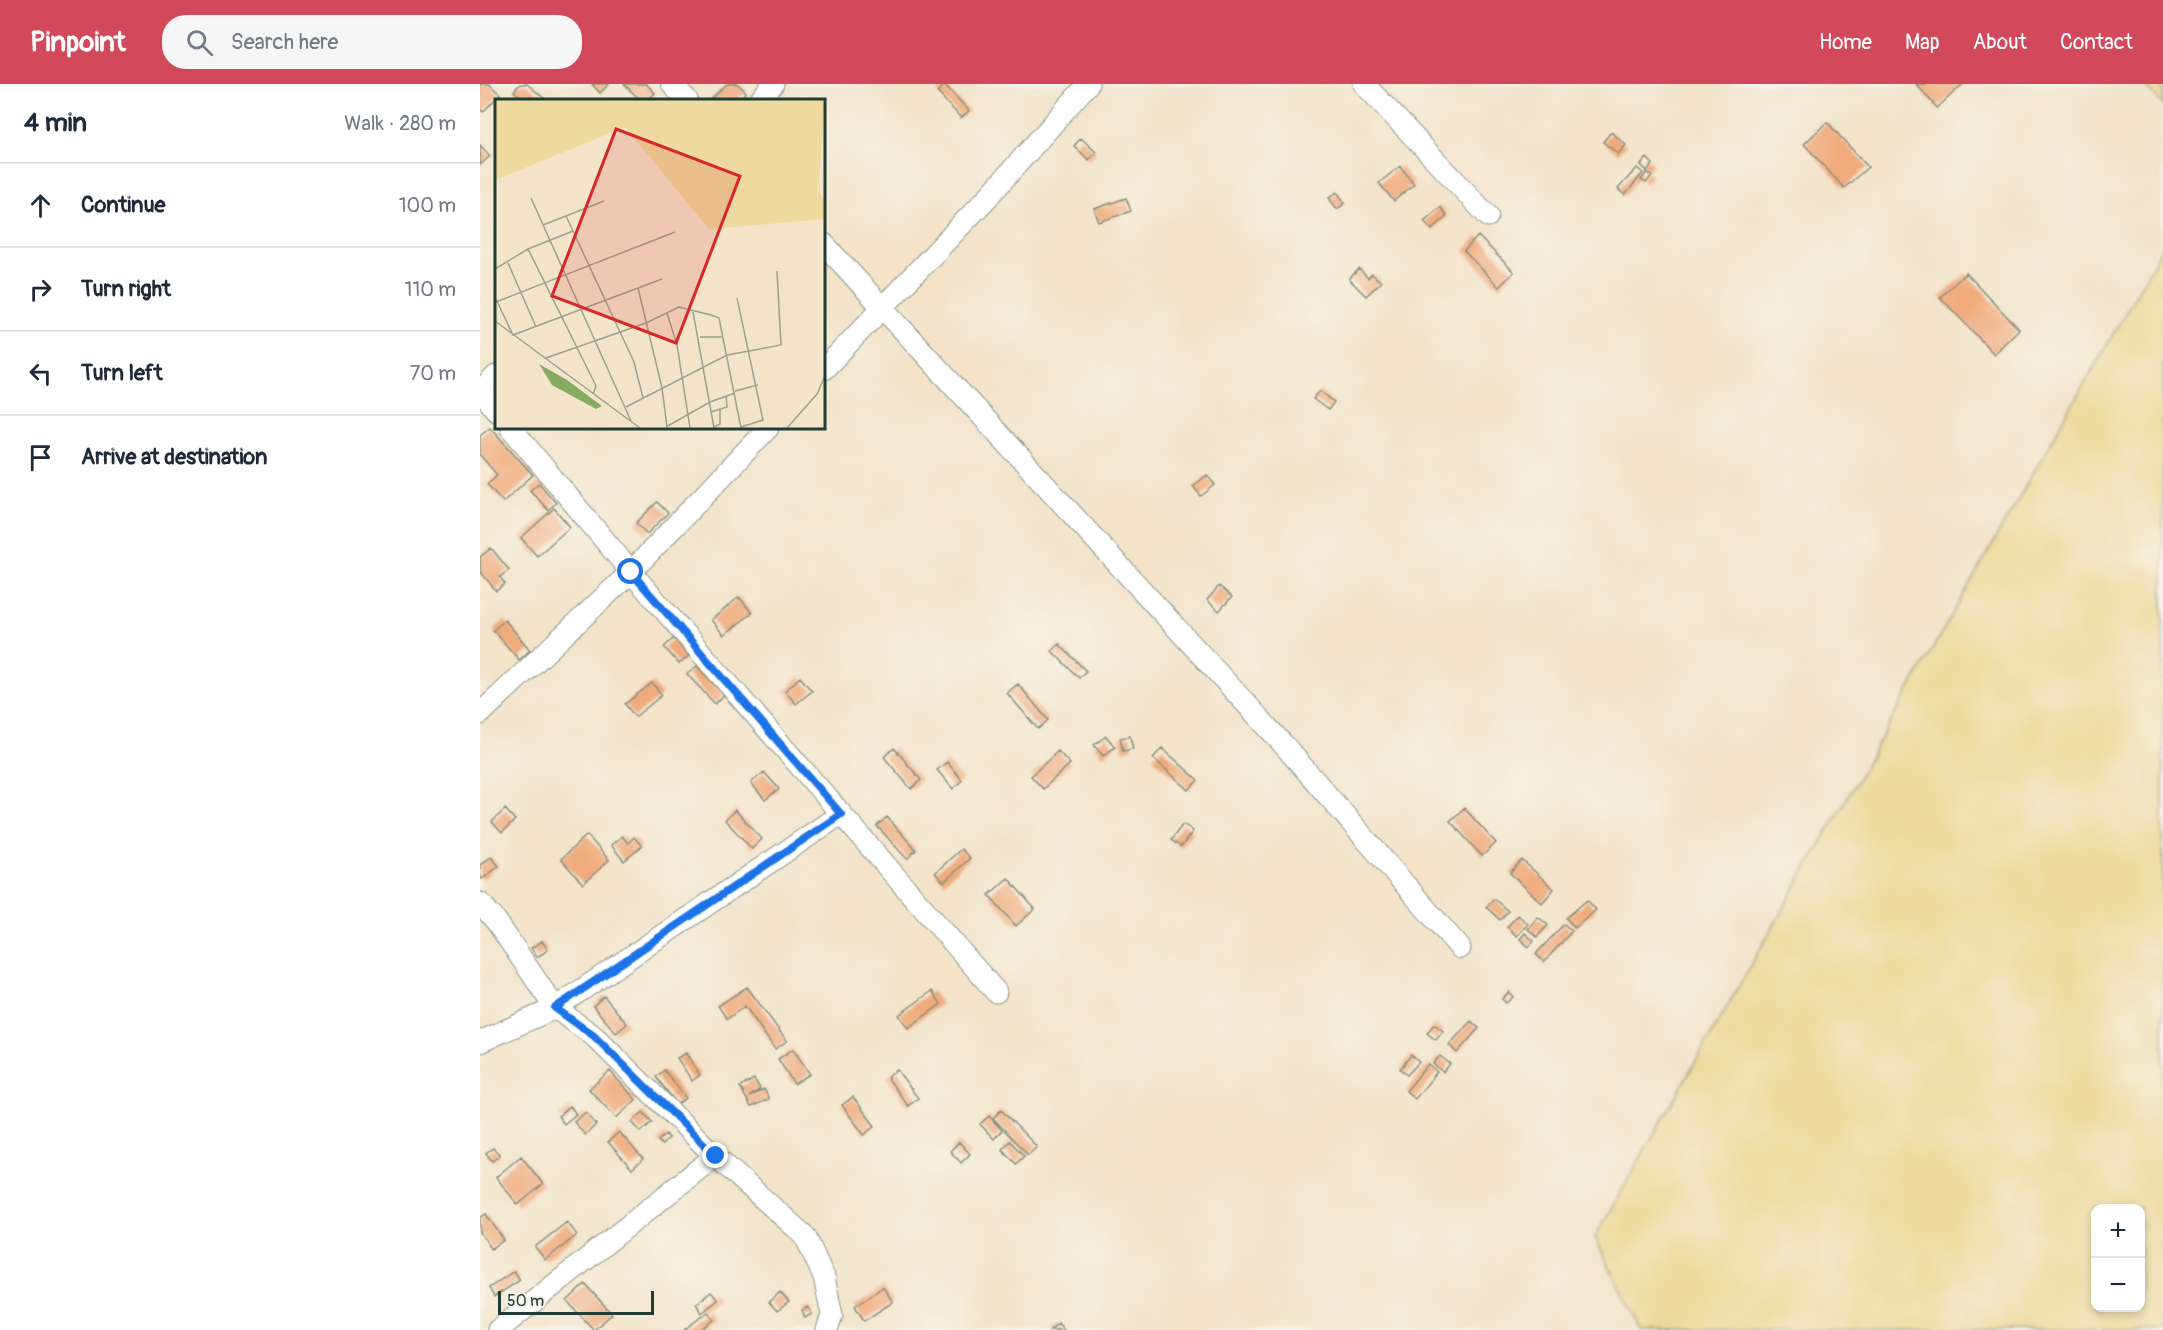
<!DOCTYPE html>
<meta charset="utf-8">
<style>
:root{--surface:#fff;--page:#f6f6f7;--text:#1f2937;--muted:#747a83;--line:#e0e1e3;--accent:#d1495b}
body{margin:0;font-family:Pangolin,sans-serif;background:var(--page);color:var(--text)}
.controls{position:absolute;right:18px;bottom:18px;display:grid;overflow:hidden;border-radius:12px;box-shadow:0 3px 9px #0003}
.controls button{width:54px;height:54px;display:grid;place-items:center;padding:0;border:0;border-bottom:2px solid var(--line);background:var(--surface);color:var(--text);font:30px sans-serif}
.scale{position:absolute;left:18px;bottom:15px;width:156px;box-sizing:border-box;padding-left:6px;border:3px solid #1f3d34;border-top:0;font-size:16px;line-height:21px;white-space:nowrap;color:#1f3d34;-webkit-text-stroke:4px #f7f3e8;paint-order:stroke}
.stop{position:absolute;width:18px;height:18px;margin:-14px;border:4px solid #1a73e8;border-radius:50%;background:#fff}
.stop.end{background:#1a73e8;border-color:#fff;box-shadow:0 2px 6px #0008}
.list{margin:0;padding:0;list-style:none}
h2{display:flex;justify-content:space-between;align-items:center;height:78px;margin:0;padding:0 24px;font-size:26px}
h2 small{font-size:20px;font-weight:400;color:var(--muted)}
.list li{display:grid;grid-template-columns:39px 1fr auto;gap:18px;align-items:center;box-sizing:border-box;height:84px;padding:0 24px;border-top:2px solid var(--line)}
.list b{display:block;font-size:22px;white-space:nowrap}
.list em{font-size:20px;font-style:normal;color:var(--muted)}
.icon{flex:none;width:33px;height:33px;fill:none;stroke:currentColor;stroke-width:2;stroke-linecap:round;stroke-linejoin:round}
.map{position:relative;flex:none;width:1683px;height:1246px;overflow:hidden}
header{display:flex;align-items:center;gap:36px;box-sizing:border-box;height:84px;padding:0 30px;background:var(--accent);color:#fff}
header strong{font-size:28px}
nav{display:flex;gap:33px;margin-inline-start:auto;font-size:21px}
.search{width:420px;height:54px;background:var(--page);display:flex;align-items:center;gap:15px;box-sizing:border-box;padding:0 21px;border-radius:24px;color:var(--muted);font-size:22px}
main{display:flex}
aside{flex:1;background:var(--surface)}
.map>svg:first-child{display:block}
.sand{fill:#eeda9e;stroke:#868c69;stroke-width:1.5;fill-rule:evenodd}
.building{fill:#f0aa7b}
.lines{fill:none;stroke-linecap:round;stroke-linejoin:round}
.street-casing{stroke:#89907f;stroke-width:23}
.street{stroke:#fff;stroke-width:21}
.route{stroke:#1a73e8;stroke-width:8}
.inset-road{fill:none;stroke:#9ea18e;stroke-width:1.5}
.view{fill:#d62828;fill-opacity:0.15;stroke:#d62828;stroke-width:3}
.inset-edge{fill:none;stroke:#1f3d34;stroke-width:3}
</style>
<header>
<strong>Pinpoint</strong>
<div class="search"><svg class="icon" aria-label="search" viewBox="0 0 24 24"><circle cx="10" cy="10" r="6"/><path d="M15 15l6 6"/></svg>Search here</div>
<nav><a>Home</a><a>Map</a><a>About</a><a>Contact</a></nav>
</header>
<main>
<aside>
<h2>4 min<small>Walk · 280 m</small></h2>
<ul class="list">
<li><svg class="icon" aria-label="ahead" viewBox="0 0 24 24"><path d="M12 20V5M6 11l6-6 6 6"/></svg><div><b>Continue</b></div><em>100 m</em></li>
<li><svg class="icon" aria-label="right" viewBox="0 0 24 24"><path d="M7 20v-9h11M14 6l5 5-5 5"/></svg><div><b>Turn right</b></div><em>110 m</em></li>
<li><svg class="icon" aria-label="left" viewBox="0 0 24 24"><path d="M17 20v-9H6M10 6l-5 5 5 5"/></svg><div><b>Turn left</b></div><em>70 m</em></li>
<li><svg class="icon" aria-label="arrive" viewBox="0 0 24 24"><path d="M6 21V4h12l-3 4 3 4H6"/></svg><div><b>Arrive at destination</b></div></li>
</ul>
</aside>
<div class="map">
<svg width="1683" height="1246" viewBox="0 0 1683 1246">
<rect width="100%" height="100%" fill="#f7f3e8"/>
<filter id="ink" filterUnits="userSpaceOnUse"><feTurbulence type="fractalNoise" baseFrequency=".0167" numOctaves="2"/><feDisplacementMap in="SourceGraphic" scale="12" xChannelSelector="R" yChannelSelector="G"/><feConvolveMatrix kernelMatrix="1 2 1 2 8 2 1 2 1" color-interpolation-filters="sRGB"/></filter>
<filter id="wash" filterUnits="userSpaceOnUse"><feTurbulence type="fractalNoise" baseFrequency=".008" numOctaves="4" result="noise"/><feDisplacementMap in="SourceGraphic" scale="24" xChannelSelector="R" yChannelSelector="G"/><feGaussianBlur stdDeviation="1.35" result="paint"/><feColorMatrix in="noise" values="0 0 0 0 0 0 0 0 0 0 0 0 0 0 0 0 0 1.4 0 .05"/><feComposite in="paint" operator="in"/></filter>
<g filter="url(#wash)">
<rect width="100%" height="100%" fill="#f3e4ca"/>
<path class="sand" d="M 1664,0 L 1683,0 L 1683,21 Z
M 1683,163 L 1683,1246 L 1161,1246 L 1115,1153 ZM 1616,1124 L 1660,1124 L 1660,1224 L 1616,1224 Z"/>
<g id="blocks">
<path class="building" d="M 0,0 L 9,0 L 20,10 L 3,28 L 0,25 Z
M 40,0 L 47,0 L 66,16 L 45,16 L 34,7 Z
M 112,0 L 129,0 L 120,9 Z
M 144,0 L 166,0 L 175,9 L 168,16 L 160,16 Z
M 247,0 L 258,0 L 266,8 L 257,16 L 232,16 L 231,15 Z
M 1436,0 L 1483,0 L 1457,24 Z
M 465,1 L 489,27 L 481,34 L 457,8 Z
M 1347,38 L 1388,83 L 1364,104 L 1324,60 Z
M 1131,48 L 1146,61 L 1138,70 L 1123,58 Z
M 601,54 L 616,68 L 609,76 L 594,62 Z
M 0,61 L 10,72 L 0,81 Z
M 1167,74 L 1173,80 L 1167,87 L 1161,81 Z
M 920,82 L 934,100 L 914,117 L 899,99 Z
M 1157,84 L 1163,89 L 1145,111 L 1138,105 Z
M 1167,88 L 1172,92 L 1166,99 L 1161,96 Z
M 857,108 L 865,119 L 857,125 L 849,114 Z
M 646,114 L 651,127 L 619,138 L 614,125 Z
M 960,123 L 967,132 L 952,146 L 944,137 Z
M 998,152 L 1034,188 L 1019,203 L 984,167 Z
M 879,185 L 888,194 L 892,190 L 901,198 L 886,212 L 869,195 Z
M 1486,189 L 1539,245 L 1514,270 L 1460,213 Z
M 840,307 L 854,318 L 848,326 L 833,315 Z
M 10,343 L 53,391 L 23,418 L 7,400 L 17,391 L 0,371 L 0,351 Z
M 727,391 L 735,401 L 721,412 L 713,402 Z
M 59,399 L 76,419 L 68,426 L 50,406 Z
M 177,418 L 188,429 L 167,450 L 156,439 Z
M 74,424 L 90,443 L 57,472 L 41,454 Z
M 11,464 L 29,486 L 20,493 L 25,500 L 16,507 L 0,487 L 0,473 Z
M 739,502 L 752,513 L 739,527 L 727,516 Z
M 259,513 L 272,529 L 244,551 L 231,536 Z
M 25,536 L 50,566 L 39,576 L 13,546 Z
M 194,554 L 209,572 L 199,580 L 184,563 Z
M 579,560 L 606,587 L 599,594 L 572,567 Z
M 217,582 L 244,611 L 235,620 L 207,590 Z
M 320,593 L 332,607 L 316,620 L 305,607 Z
M 172,599 L 182,611 L 155,633 L 145,620 Z
M 538,600 L 568,636 L 558,645 L 527,609 Z
M 626,652 L 635,663 L 623,672 L 614,661 Z
M 650,652 L 653,665 L 643,667 L 640,654 Z
M 414,664 L 441,696 L 431,705 L 404,673 Z
M 682,664 L 718,696 L 709,706 L 673,674 Z
M 578,667 L 590,680 L 563,705 L 551,692 Z
M 467,678 L 482,696 L 473,705 L 457,686 Z
M 284,688 L 299,705 L 285,716 L 271,699 Z
M 984,724 L 1016,759 L 1002,772 L 970,737 Z
M 25,725 L 35,736 L 22,749 L 12,738 Z
M 255,726 L 282,755 L 272,765 L 245,736 Z
M 407,733 L 436,766 L 427,775 L 397,742 Z
M 703,740 L 713,747 L 701,763 L 691,756 Z
M 107,751 L 129,776 L 103,800 L 81,775 Z
M 142,752 L 148,759 L 154,753 L 162,762 L 144,777 L 131,761 Z
M 481,765 L 490,774 L 464,798 L 455,789 Z
M 11,773 L 19,782 L 2,795 L 0,791 L 0,781 Z
M 1042,776 L 1074,805 L 1062,819 L 1030,789 Z
M 528,794 L 555,825 L 536,842 L 509,811 Z
M 1014,815 L 1028,827 L 1020,836 L 1006,823 Z
M 1107,816 L 1116,826 L 1095,844 L 1086,834 Z
M 1038,831 L 1048,840 L 1037,852 L 1027,843 Z
M 1058,833 L 1068,841 L 1057,853 L 1048,845 Z
M 1084,840 L 1092,847 L 1064,878 L 1056,870 Z
M 1045,849 L 1054,857 L 1049,863 L 1040,855 Z
M 62,857 L 68,866 L 57,873 L 51,864 Z
M 267,903 L 307,957 L 295,965 L 265,922 L 247,935 L 238,922 Z
M 452,907 L 461,920 L 428,944 L 419,931 Z
M 1029,908 L 1033,913 L 1026,919 L 1022,915 Z
M 124,912 L 147,940 L 136,949 L 113,922 Z
M 991,937 L 999,944 L 977,969 L 969,961 Z
M 954,940 L 963,947 L 956,956 L 947,949 Z
M 313,965 L 330,990 L 314,1000 L 298,975 Z
M 206,969 L 220,991 L 212,997 L 197,974 Z
M 931,971 L 939,978 L 927,991 L 920,985 Z
M 960,972 L 970,980 L 963,988 L 953,980 Z
M 948,980 L 957,988 L 935,1015 L 926,1007 Z
M 184,986 L 206,1014 L 197,1020 L 176,993 Z
M 417,986 L 438,1014 L 428,1022 L 407,993 Z
M 130,987 L 156,1016 L 136,1034 L 109,1005 Z
M 274,995 L 280,1005 L 269,1013 L 284,1005 L 289,1015 L 271,1023 L 260,1003 Z
M 373,1013 L 395,1042 L 384,1051 L 362,1021 Z
M 90,1022 L 96,1030 L 84,1040 L 78,1032 Z
M 521,1026 L 557,1063 L 548,1071 L 513,1034 Z
M 106,1028 L 116,1041 L 105,1051 L 94,1038 Z
M 163,1028 L 172,1038 L 161,1048 L 152,1038 Z
M 509,1032 L 522,1046 L 514,1055 L 500,1040 Z
M 139,1048 L 163,1075 L 152,1085 L 128,1058 Z
M 186,1050 L 189,1054 L 182,1061 L 178,1057 Z
M 530,1057 L 544,1072 L 536,1080 L 522,1065 Z
M 479,1058 L 490,1070 L 481,1079 L 470,1067 Z
M 13,1064 L 20,1071 L 12,1077 L 6,1069 Z
M 41,1072 L 63,1100 L 38,1121 L 16,1093 Z
M 6,1130 L 24,1156 L 11,1165 L 0,1148 L 0,1134 Z
M 87,1138 L 97,1151 L 65,1176 L 55,1163 Z
M 34,1187 L 40,1196 L 14,1213 L 9,1204 Z
M 105,1200 L 132,1230 L 114,1246 L 87,1217 Z
M 403,1203 L 413,1218 L 384,1237 L 375,1222 Z
M 231,1208 L 238,1216 L 222,1229 L 216,1220 Z
M 300,1208 L 309,1218 L 297,1227 L 289,1218 Z
M 328,1223 L 332,1230 L 325,1234 L 322,1226 Z
M 228,1228 L 234,1236 L 220,1246 L 204,1246 Z
M 578,1239 L 584,1246 L 570,1246 Z"/>
</g>
</g>
<g filter="url(#ink)">
<use href="#blocks" fill-opacity="0" stroke="#89907f" stroke-width="1.5"/>
<g class="lines">
<defs>
<path id="street" d="M 192,0 L 207,16
M 884,0 L 1008,132
M 280,16 L 293,0
M 344,160 L 803,660 L 980,864
M 344,285 L 509,112 L 608,0
M 0,306 L 16,326
M 0,308 L 16,292
M 31,344 L 151,488 L 516,908
M 0,630 L 151,488 L 288,344
M 0,819 L 16,837 L 75,924 L 114,952 L 235,1072 L 325,1152 L 344,1193 L 352,1231 L 347,1246
M 0,958 L 75,924 L 361,730
M 18,1246 L 235,1072"/>
</defs>
<use href="#street" class="street-casing"/>
<use href="#street" class="street"/>
</g>
</g>
<g class="lines" filter="url(#ink)">
<path class="route" d="M 151,488 L 361,730 L 75,924 L 114,952 L 236,1072"/>
</g>
<g transform="translate(15 15)">
<rect width="330" height="330" fill="#f3e4ca"/>
<path d="M 44,265 L 72,281 L 107,307 L 101,310 L 57,286 Z" fill="#85ab61"/>
<path d="M 0,1 L 330,1 L 323,92 L 330,100 L 330,120 L 214,130 L 130,28 L 0,81 Z" fill="#eeda9e"/>
<path class="inset-road" d="M 36,99 L 136,322M 71,117 L 139,263 L 148,299M 48,126 L 109,102M 33,150 L 101,287 L 98,295M 13,164 L 41,228M 0,170 L 33,150 L 78,132M 143,189 L 167,289 L 172,328M 0,198 L 18,236 L 167,180M 242,199 L 268,321 L 246,328M 1,203 L 180,133M 198,213 L 219,329M 172,214 L 182,246 L 195,329M 0,222 L 145,329M 205,238 L 227,238M 51,259 L 151,224 L 184,208 L 216,216 L 224,219 L 246,329M 240,292 L 263,286M 131,308 L 232,256 L 286,246 L 282,172M 216,313 L 232,308 L 231,297M 171,328 L 215,303 L 240,294M 219,328 L 225,325 L 225,310M 292,329 L 322,295 L 330,277"/>
<path class="view" d="M 121,30 L 245,77 L 181,244 L 57,197 Z"/>
<rect width="330" height="330" class="inset-edge"/>
</g>
</svg>
<div class="controls">
<button>+</button>
<button>−</button>
</div>
<div class="scale">50 m</div>
<div class="stop" style="left:151px;top:488px"></div>
<div class="stop end" style="left:236px;top:1072px"></div>
</div>
</main>
